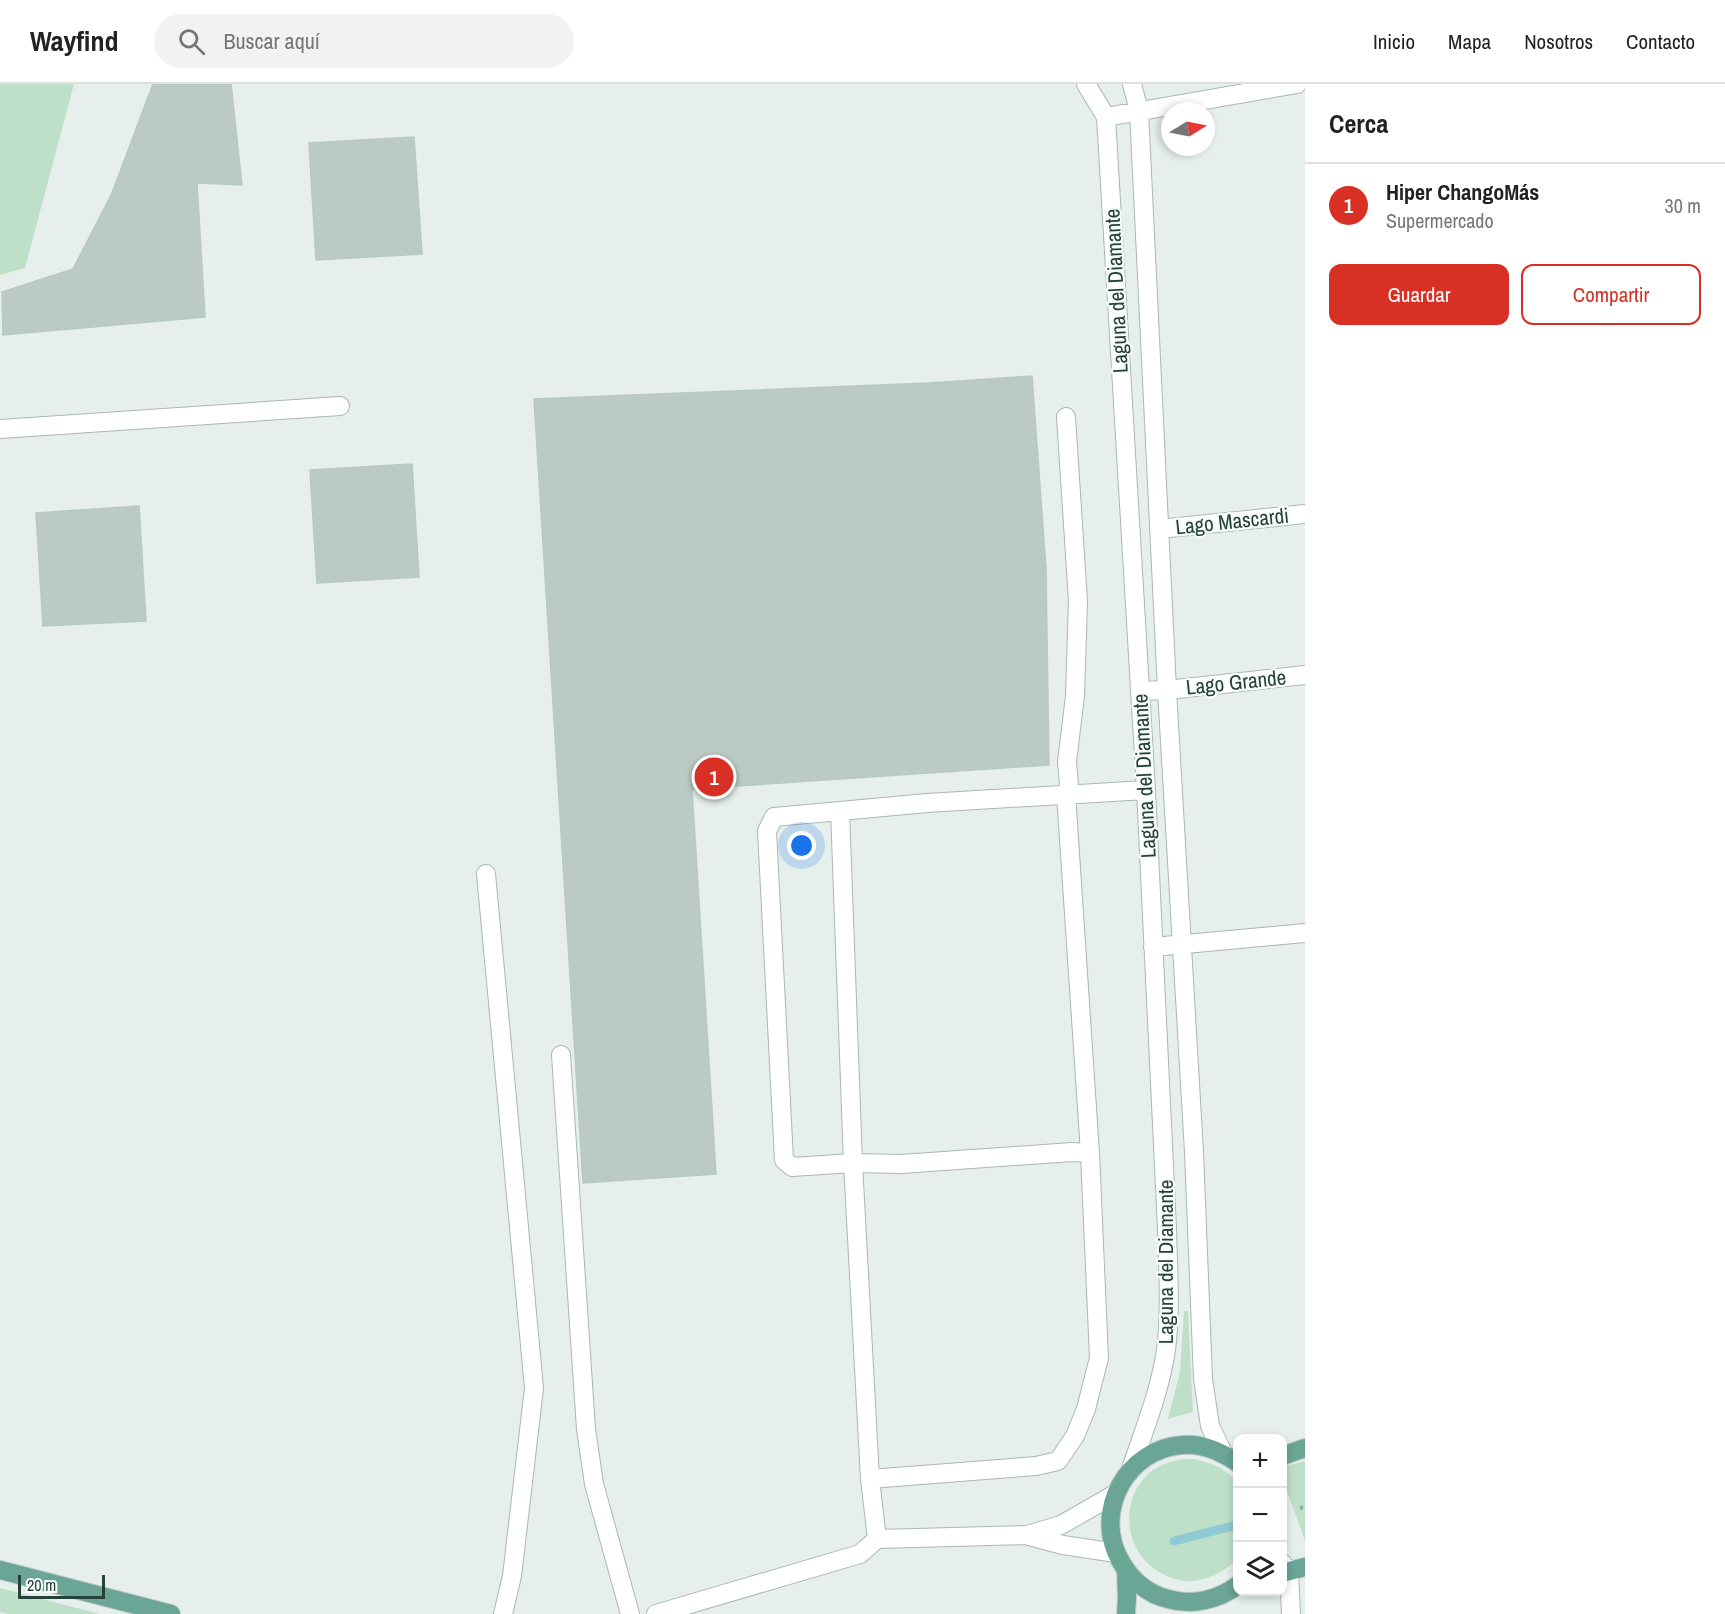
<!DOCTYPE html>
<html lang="es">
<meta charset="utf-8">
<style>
:root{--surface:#fff;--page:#f2f2f2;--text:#222;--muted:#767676;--line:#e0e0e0;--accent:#d93025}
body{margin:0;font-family:"Archivo Narrow",sans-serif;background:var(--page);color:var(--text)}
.controls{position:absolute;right:18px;bottom:18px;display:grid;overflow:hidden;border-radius:12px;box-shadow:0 3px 9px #0003}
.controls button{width:54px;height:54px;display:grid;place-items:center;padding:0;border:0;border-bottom:2px solid var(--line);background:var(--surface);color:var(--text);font:30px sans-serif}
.compass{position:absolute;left:1161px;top:18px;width:54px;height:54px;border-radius:50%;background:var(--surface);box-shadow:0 3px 9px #0003;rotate:80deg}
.scale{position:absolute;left:18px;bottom:15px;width:87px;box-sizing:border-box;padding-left:6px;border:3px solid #24423a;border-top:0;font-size:16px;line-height:21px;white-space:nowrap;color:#24423a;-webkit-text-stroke:4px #f7fbf9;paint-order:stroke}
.you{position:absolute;left:802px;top:762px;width:21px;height:21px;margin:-15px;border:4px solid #fff;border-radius:50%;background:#1a73e8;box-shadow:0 0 0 9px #1a73e833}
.badge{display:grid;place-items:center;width:39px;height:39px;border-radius:50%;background:var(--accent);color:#fff;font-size:20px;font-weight:700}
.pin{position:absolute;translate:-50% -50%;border:3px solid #fff;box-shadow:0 2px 6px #0006}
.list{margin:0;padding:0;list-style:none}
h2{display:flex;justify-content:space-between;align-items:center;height:78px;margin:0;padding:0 24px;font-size:26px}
h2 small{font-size:20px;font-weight:400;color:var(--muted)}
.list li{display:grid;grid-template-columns:39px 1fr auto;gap:18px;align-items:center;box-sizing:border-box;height:84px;padding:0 24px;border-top:2px solid var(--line)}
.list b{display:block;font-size:22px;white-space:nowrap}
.list p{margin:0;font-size:20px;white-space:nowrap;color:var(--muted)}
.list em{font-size:20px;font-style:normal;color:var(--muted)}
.actions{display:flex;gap:12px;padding:18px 24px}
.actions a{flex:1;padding:14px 0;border:2px solid var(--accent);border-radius:12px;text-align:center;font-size:21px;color:var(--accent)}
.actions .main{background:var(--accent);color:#fff}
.icon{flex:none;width:33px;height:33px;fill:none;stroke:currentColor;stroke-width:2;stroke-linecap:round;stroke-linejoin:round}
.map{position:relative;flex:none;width:1305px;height:1530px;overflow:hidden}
header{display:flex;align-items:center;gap:36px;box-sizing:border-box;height:84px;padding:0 30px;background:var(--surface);border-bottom:2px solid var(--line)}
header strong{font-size:28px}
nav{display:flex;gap:33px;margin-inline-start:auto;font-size:21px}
.search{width:420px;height:54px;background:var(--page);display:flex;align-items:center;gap:15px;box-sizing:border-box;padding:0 21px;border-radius:33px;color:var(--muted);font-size:22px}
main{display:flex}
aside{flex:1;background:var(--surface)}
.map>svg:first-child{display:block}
.green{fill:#bfe0c8}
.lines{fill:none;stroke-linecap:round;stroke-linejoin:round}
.stream{stroke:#8ec9d4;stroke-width:9}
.building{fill:#bbcac4;stroke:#b8c9c2;stroke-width:1.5}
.minor-casing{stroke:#a8b8b2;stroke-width:20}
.major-casing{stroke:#c2cac8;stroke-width:20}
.path{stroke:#86b3a5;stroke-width:4;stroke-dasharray:3 4.5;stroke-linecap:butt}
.minor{stroke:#fff;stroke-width:18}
.major{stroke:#6aa596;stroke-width:18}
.labels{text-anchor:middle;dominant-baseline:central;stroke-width:4.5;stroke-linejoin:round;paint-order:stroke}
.street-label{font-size:21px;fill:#24423a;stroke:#f7fbf9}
</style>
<header>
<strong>Wayfind</strong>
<div class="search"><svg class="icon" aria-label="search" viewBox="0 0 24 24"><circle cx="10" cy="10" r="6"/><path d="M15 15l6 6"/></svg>Buscar aquí</div>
<nav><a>Inicio</a><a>Mapa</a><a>Nosotros</a><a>Contacto</a></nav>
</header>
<main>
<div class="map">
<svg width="1305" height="1530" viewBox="0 0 1305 1530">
<rect width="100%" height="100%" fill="#e6efeb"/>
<path class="green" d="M 0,0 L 74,0 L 25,184 L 0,191 Z
M 1184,1227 L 1188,1227 L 1193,1328 L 1168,1335 L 1180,1288 Z
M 1193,1375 C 1212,1379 1225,1383 1237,1399 L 1238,1473 C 1227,1486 1215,1493 1199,1496 C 1186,1499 1174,1496 1163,1490 C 1114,1466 1119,1389 1174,1377 C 1180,1375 1187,1375 1193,1375 Z
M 1305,1377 L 1305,1457 L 1283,1396 L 1282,1383 Z
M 0,1504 L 100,1530 L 8,1530 L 0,1528 Z"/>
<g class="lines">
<path class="stream" d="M 1174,1457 L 1233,1442"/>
</g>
<path class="building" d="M 153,0 L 231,0 L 242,101 L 197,99 L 205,233 L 3,251 L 2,208 L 73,185 L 112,109 Z
M 414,53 L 422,170 L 316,176 L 309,59 Z
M 1032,292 L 1046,485 L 1049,681 L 692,705 L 716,1090 L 583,1099 L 534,315 L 929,299 Z
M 412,380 L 419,493 L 317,499 L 310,386 Z
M 139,422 L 146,537 L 43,542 L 36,429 Z"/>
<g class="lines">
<defs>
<path id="minor" d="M 1086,0 L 1106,33 L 1146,706 L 1167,1145 C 1168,1185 1171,1226 1166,1266 C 1160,1307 1144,1346 1131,1385
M 1132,0 L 1139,27 L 1167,606 L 1194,1068 L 1203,1295 L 1210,1342 L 1223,1369
M 1106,33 L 1297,0
M 0,345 L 340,322
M 1159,445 L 1305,430
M 1140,607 L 1167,606 L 1305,591
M 840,727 L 774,733 L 767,747 L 784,1076 L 792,1083 L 853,1079 L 901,1080 L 1072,1068 L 1090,1069
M 486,790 L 534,1304 L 512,1492 L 503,1530
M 1153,863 L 1305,849
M 561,971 L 586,1345 L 594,1400 L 630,1530
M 870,1395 L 1036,1382 L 1058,1377 L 1075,1352 L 1086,1325 L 1099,1274 L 1090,1069 L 1066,710 L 1069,701 L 1067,678 L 1075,612 L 1078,517 L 1066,333
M 1029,1452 L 1063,1461 L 1116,1469
M 877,1455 L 870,1395 L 853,1079 L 840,727 L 927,719 L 1146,706
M 1282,1479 L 1289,1487 L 1291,1530
M 656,1530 L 860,1470 L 877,1455 L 1027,1451 L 1061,1441 L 1115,1410"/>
<path id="major" d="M 1282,1372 L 1305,1364
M 1238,1379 C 1221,1368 1203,1359 1182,1361 C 1126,1365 1093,1428 1120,1476 C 1130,1495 1147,1510 1168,1515 C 1193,1522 1218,1516 1238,1501
M 0,1486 L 171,1530
M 1282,1489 L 1305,1483
M 1126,1530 L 1127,1514 L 1126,1488"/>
</defs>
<use href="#minor" class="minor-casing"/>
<use href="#major" class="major-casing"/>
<path class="path" d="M 1300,1424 L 1305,1423"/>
<use href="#minor" class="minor"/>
<use href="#major" class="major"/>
</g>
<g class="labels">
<g class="street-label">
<text transform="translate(1116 207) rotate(-93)">Laguna del Diamante</text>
<text transform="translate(1232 437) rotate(-6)">Lago Mascardi</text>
<text transform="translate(1236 598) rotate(-6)">Lago Grande</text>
<text transform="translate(1144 692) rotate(-93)">Laguna del Diamante</text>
<text transform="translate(1165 1178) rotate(-90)">Laguna del Diamante</text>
</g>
</g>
</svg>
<div class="controls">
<button>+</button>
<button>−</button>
<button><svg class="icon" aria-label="layers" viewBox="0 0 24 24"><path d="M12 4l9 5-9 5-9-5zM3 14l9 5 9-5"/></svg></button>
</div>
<svg class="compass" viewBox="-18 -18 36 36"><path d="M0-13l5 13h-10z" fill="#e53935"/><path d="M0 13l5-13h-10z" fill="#767676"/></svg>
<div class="scale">20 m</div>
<div class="you"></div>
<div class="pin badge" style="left:714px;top:693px">1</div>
</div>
<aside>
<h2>Cerca<small></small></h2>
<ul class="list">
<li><span class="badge">1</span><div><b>Hiper ChangoMás</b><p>Supermercado</p></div><em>30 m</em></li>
</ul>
<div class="actions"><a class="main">Guardar</a><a>Compartir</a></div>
</aside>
</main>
